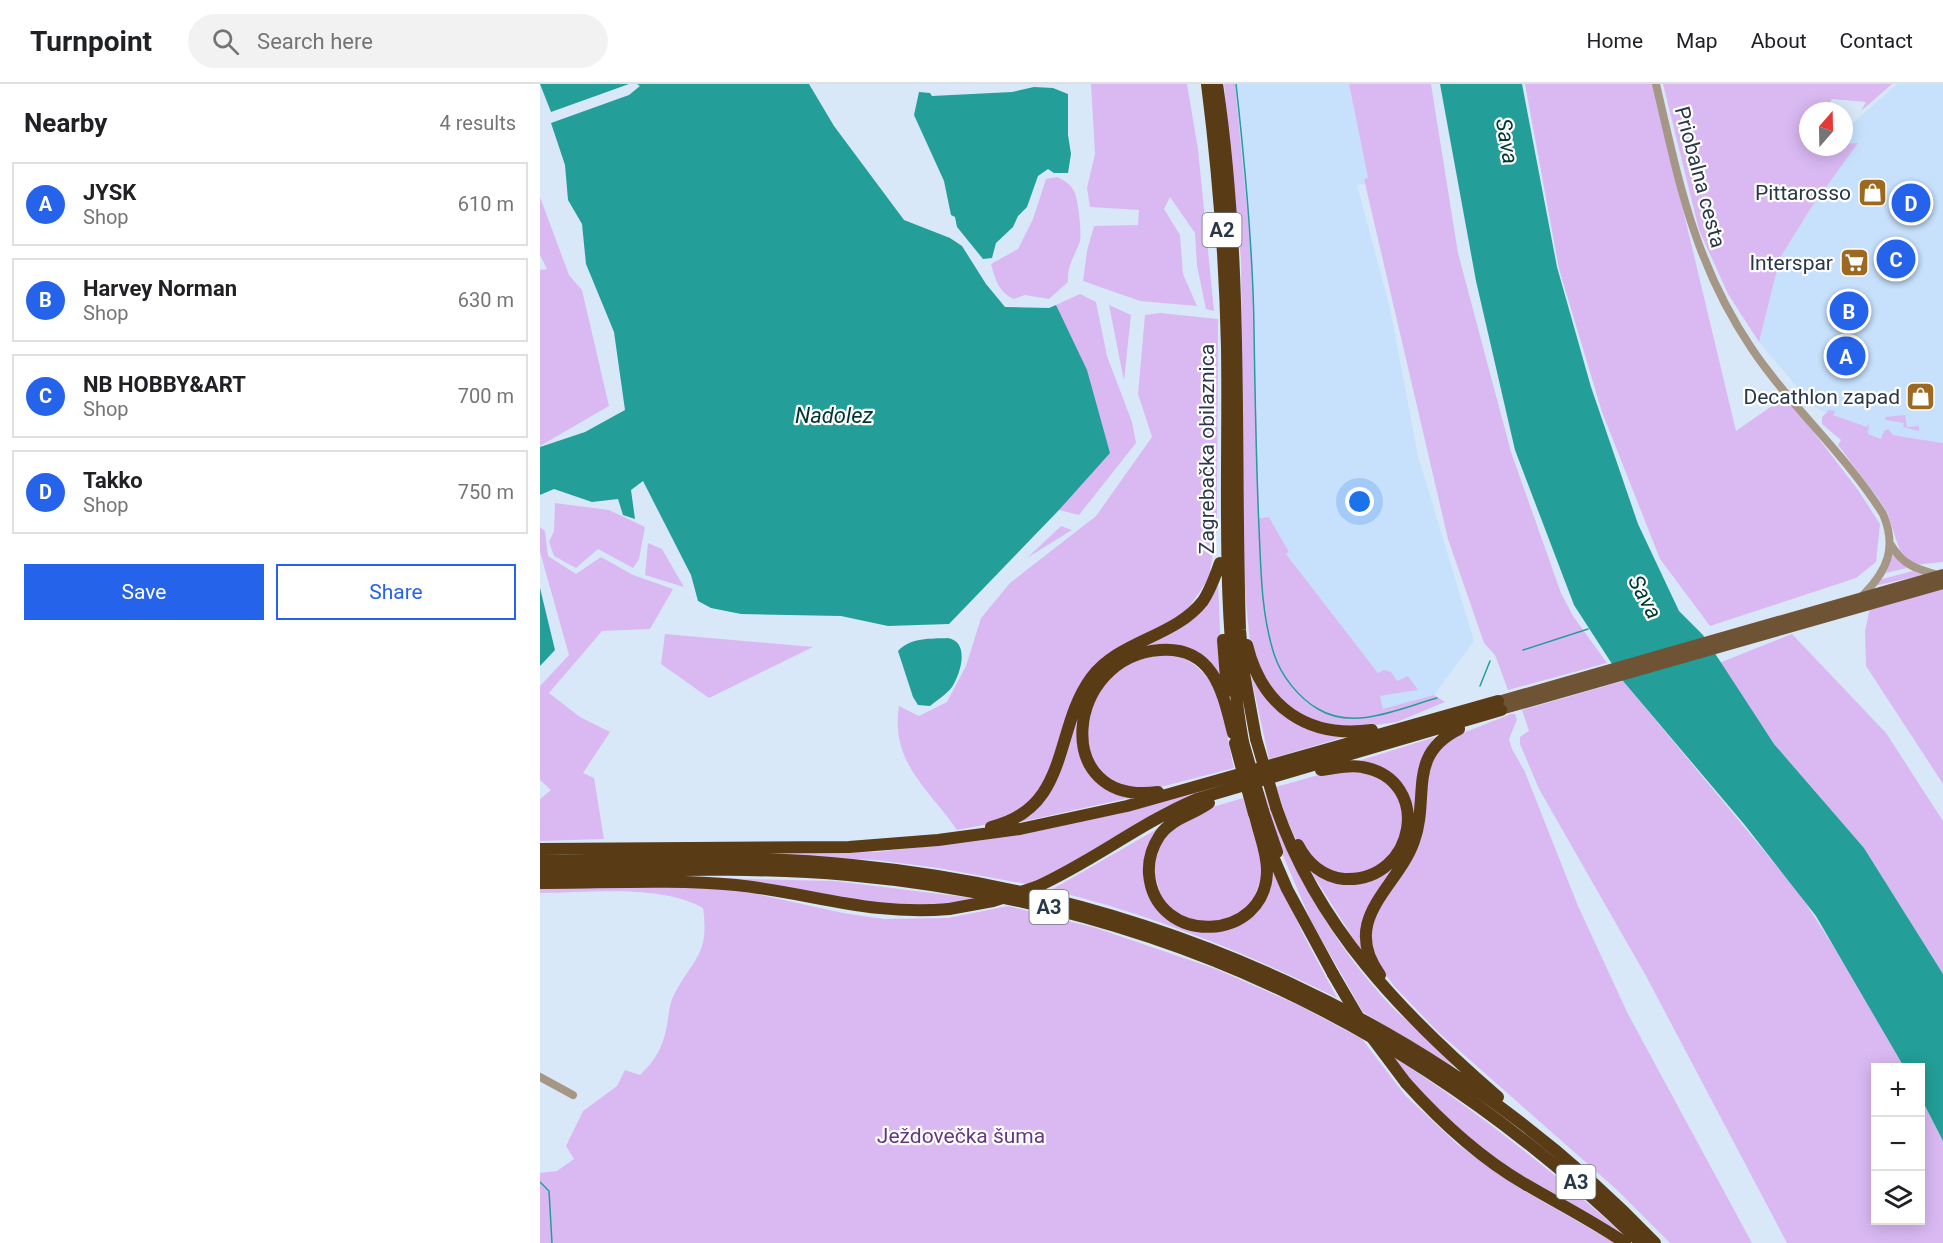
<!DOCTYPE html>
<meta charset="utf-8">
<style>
:root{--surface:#fff;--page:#f2f2f2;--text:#202124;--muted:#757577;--line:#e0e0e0;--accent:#2563eb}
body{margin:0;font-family:Roboto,sans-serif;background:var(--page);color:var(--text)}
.controls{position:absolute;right:18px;bottom:18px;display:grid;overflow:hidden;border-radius:0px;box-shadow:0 3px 15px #0003}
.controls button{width:54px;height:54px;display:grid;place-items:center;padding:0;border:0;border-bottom:2px solid var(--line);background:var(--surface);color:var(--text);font:30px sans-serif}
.compass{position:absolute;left:1259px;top:18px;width:54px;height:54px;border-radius:50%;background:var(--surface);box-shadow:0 3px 15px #0003;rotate:20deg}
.you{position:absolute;left:820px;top:418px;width:21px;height:21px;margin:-15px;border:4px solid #fff;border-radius:50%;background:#1a73e8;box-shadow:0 0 0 9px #1a73e833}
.badge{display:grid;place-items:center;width:39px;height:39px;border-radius:50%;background:var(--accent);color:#fff;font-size:20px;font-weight:700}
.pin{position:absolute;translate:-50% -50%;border:3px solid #fff;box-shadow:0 2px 6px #0006}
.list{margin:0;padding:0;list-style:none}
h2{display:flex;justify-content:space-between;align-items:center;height:78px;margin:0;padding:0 24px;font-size:26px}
h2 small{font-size:20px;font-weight:400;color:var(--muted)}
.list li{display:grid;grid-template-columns:39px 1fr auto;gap:18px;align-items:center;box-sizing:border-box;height:84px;margin:0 12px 12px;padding:0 12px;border:2px solid var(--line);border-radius:0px}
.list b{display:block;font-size:22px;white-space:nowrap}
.list p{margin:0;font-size:20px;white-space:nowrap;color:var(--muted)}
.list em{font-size:20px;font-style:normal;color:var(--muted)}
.actions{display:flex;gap:12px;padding:18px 24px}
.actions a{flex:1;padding:14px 0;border:2px solid var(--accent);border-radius:0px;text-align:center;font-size:21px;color:var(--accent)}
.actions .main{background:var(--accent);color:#fff}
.icon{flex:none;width:33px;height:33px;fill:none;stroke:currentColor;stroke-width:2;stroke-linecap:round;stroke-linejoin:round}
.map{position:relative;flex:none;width:1403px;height:1159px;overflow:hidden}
header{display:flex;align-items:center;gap:36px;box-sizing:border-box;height:84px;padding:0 30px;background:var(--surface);border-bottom:2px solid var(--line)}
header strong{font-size:28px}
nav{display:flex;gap:33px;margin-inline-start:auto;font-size:21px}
.search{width:420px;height:54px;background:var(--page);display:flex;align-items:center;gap:15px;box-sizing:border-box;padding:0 21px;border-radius:33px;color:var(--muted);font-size:22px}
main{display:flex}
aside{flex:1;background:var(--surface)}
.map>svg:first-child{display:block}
.built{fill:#c7e1fc}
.green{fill:#dab9f3}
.water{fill:#239e98}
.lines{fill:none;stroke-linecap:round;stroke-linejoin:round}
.stream{stroke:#239e98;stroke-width:1.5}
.minor{stroke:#a59685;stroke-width:8}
.major{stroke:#6e5334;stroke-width:10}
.highway{stroke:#593c15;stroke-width:12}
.highway-bridge{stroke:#593c15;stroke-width:12}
.labels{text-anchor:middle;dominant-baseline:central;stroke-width:4.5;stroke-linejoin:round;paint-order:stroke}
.shield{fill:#fff;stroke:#69747f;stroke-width:1.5}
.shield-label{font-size:20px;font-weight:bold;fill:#293848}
.street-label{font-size:21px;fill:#293848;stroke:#fff}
.poi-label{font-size:21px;fill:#293848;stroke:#fff;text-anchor:end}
.park-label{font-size:21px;fill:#663685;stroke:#fff}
.water-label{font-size:22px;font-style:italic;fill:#003734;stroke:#fff}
</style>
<header>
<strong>Turnpoint</strong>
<div class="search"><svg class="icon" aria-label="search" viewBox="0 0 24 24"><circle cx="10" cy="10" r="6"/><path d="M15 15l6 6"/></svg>Search here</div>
<nav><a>Home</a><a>Map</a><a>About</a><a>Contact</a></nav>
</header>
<main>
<aside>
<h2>Nearby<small>4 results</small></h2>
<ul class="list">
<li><span class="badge">A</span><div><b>JYSK</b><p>Shop</p></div><em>610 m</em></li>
<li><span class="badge">B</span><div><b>Harvey Norman</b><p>Shop</p></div><em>630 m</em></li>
<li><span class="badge">C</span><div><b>NB HOBBY&amp;ART</b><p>Shop</p></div><em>700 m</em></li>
<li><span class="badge">D</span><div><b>Takko</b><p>Shop</p></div><em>750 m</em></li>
</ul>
<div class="actions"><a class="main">Save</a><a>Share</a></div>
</aside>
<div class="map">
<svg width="1403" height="1159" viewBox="0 0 1403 1159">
<rect width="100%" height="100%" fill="#d9e8f8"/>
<path class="built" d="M 695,0 L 809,0 L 828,94 L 824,95 L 825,100 L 817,101 L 850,224 L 878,372 L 934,557 L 894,611 L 843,626 L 840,612 L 878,606 L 838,589 L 746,470 L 749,468 L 729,433 L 719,434 L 712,175 Z
M 1357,0 L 1403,0 L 1403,359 L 1353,351 L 1341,355 L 1327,350 L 1329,340 L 1327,344 L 1293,331 L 1294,327 L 1285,328 L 1273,322 L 1219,258 L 1240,174 L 1271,124 L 1317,59 L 1304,60 L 1304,47 Z"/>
<path class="green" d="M 551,0 L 647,0 L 658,65 L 674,227 L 666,225 L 657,182 L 655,149 L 630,113 L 624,125 L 640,151 L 643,190 L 657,222 L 600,217 L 543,197 L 547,167 L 554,142 L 598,141 L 599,126 L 550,123 L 547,104 L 555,70 Z
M 684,0 L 695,0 L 712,175 L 719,434 L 729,433 L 749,468 L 746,470 L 838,589 L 844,586 L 851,588 L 857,597 L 868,592 L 878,606 L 840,612 L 843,625 L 894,611 L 905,618 L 857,638 L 817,644 L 768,636 L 730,606 L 710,560 L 704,494 L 701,175 Z
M 809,0 L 891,0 L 918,169 L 971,368 L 1021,509 L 1033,532 L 1067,579 L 968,606 L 955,571 L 944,559 L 908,455 L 824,95 L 828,94 Z
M 985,0 L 1113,0 L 1196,347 L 1246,312 L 1318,406 L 1340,440 L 1336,478 L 1316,494 L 1170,542 L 1120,475 L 1062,328 L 1019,185 Z
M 1123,0 L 1352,0 L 1321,27 L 1326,18 L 1292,15 L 1285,27 L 1268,27 L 1268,63 L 1304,63 L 1304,60 L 1318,59 L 1271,124 L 1240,174 L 1219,258 L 1188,210 L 1159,146 Z
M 517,93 C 524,96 532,101 535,109 C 538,117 542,149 540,157 C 535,172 527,181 528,198 L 509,215 L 485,211 L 474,215 C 459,209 455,195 451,180 L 478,165 L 493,135 L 506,95 Z
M 0,113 L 29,191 L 42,206 L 69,322 L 0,362 L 0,186 L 7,185 L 0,171 Z
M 540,210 L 556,218 L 567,272 L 592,338 L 596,359 L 539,431 L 519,426 L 570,368 L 516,221 Z
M 569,221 L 591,231 L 584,297 Z
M 620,229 L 678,235 L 677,444 L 669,494 L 650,522 L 635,535 L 559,579 L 507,696 L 485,723 L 454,739 L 417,746 C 388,704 350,678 359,622 L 379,632 L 407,618 L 426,582 L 441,534 L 470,499 L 556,432 L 612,353 L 598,310 L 605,231 Z
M 1289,326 L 1295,327 L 1293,331 L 1327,343 L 1329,339 L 1328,350 L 1341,355 L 1344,347 L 1348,345 L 1353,351 L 1403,359 L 1403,478 L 1374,481 L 1360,467 L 1347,428 L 1338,414 L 1298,361 L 1301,356 L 1282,340 L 1282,333 Z
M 1365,331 L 1367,343 L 1379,342 L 1379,347 L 1363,343 L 1364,339 L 1346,336 L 1345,333 Z
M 15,419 L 69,426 L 105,443 L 99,475 L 93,484 L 58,465 L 36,484 L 14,472 L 9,458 L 14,447 Z
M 521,442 L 532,446 L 487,474 Z
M 0,443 L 5,447 L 8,472 L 36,490 L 61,473 L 93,491 L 133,505 L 110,545 L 62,547 L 9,609 L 40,633 L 70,648 L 43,689 L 54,694 L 64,755 L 0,757 L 0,715 L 11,706 L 0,696 L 0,602 L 29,571 L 0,468 Z
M 108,459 L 122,465 L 144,503 L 105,491 Z
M 1352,470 L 1367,484 L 1346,489 Z
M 1373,487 L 1382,491 L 1335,502 L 1342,495 Z
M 678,495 L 682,600 L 678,593 L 628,562 L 566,584 L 634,546 Z
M 1403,505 L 1403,700 L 1326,582 L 1325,547 L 1330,524 Z
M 125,550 L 273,563 L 169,614 L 121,580 Z
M 1252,550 L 1346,649 L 1403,737 L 1403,890 L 1324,764 L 1234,660 L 1179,579 Z
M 634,571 C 684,586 684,640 694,684 L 609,706 L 587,704 L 560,688 L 546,658 L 553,615 L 579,585 L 604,573 Z
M 710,588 C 735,639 758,638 808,652 L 729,675 Z
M 1083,597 L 1259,809 L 1310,888 L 1364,983 L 1336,984 L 1336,1136 L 1380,1136 L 1381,1014 L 1403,1057 L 1403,1159 L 1247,1159 L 1106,892 L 999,705 L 980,660 L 980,653 L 989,647 L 982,626 Z
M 543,615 L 539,634 L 563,702 L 589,714 L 471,740 L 486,732 Z
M 971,630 L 975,630 L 977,636 L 969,655 L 972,665 L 985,688 L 1038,822 L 1088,930 L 1212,1159 L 1130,1159 L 1076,1105 L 898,948 L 855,903 L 838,881 L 831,853 L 834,830 L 868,780 L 884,696 L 893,671 L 915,652 Z
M 895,653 C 871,682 879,712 873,746 C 864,796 805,815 827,876 L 768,783 C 855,851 927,691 812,679 Z
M 817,685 C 825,688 840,691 847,697 C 850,699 852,705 854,708 C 892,766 808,826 761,763 C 749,746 743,722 736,703 L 789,688 Z
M 697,696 L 625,723 L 519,786 L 487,800 L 398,784 L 336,776 L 219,770 L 336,768 L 437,757 L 579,730 Z
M 721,707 L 724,707 C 751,786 794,862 852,923 C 872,943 898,962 914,983 L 823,928 L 771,837 L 736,755 Z
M 703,714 L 722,778 L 722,791 L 714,814 L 707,824 L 681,839 L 644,835 L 622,817 L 612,779 L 625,751 L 666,725 Z
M 631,737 L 624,742 L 606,799 C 619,813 632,831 647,843 C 654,849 666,849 674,848 C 719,841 719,808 728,772 L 763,850 L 797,914 C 705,868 610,830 511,806 Z
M 128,793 L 295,797 L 441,815 L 372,823 Z
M 138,803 L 193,805 L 303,829 L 344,835 L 408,834 L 468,822 L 556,844 L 676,885 L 758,921 L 822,955 L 865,1011 L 917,1060 L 979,1104 L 1075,1159 L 0,1159 L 0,1089 L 17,1087 L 34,1075 L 26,1062 L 43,1027 L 77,1002 L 85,986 L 100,991 C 118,974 124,960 128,935 C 129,928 130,919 133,913 C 152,874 170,873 163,824 C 120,800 49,809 0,809 L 0,804 Z
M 852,972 C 937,1027 1011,1086 1087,1153 C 1049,1127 1007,1107 968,1083 C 922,1054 884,1015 852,972 Z"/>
<path class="water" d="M 0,0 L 89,0 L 11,28 Z
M 97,0 L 269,0 L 294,42 L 364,136 L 410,154 L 422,162 L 446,200 L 465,223 L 509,224 L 516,221 L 547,286 L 570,369 L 519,426 L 409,540 L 348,542 L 301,532 L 201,530 L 171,524 L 158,517 L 151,491 L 103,397 L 91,406 L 95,435 L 83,431 L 78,415 L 52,418 L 14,405 L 0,411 L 0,363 L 45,348 L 85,326 L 74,248 L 46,180 L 42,140 L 28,116 L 25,81 L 11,39 L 89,11 L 100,2 Z
M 900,0 L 982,0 L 1017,183 L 1051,303 L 1098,440 L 1139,527 L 1163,551 L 1234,660 L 1324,764 L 1403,890 L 1403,1057 L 1381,1014 L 1380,984 L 1364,983 L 1276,832 L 1204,740 L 1083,597 L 1034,521 L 975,366 L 936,197 Z
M 494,3 L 513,4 L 528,10 L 528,51 L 531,70 L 528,89 L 514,89 L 508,85 L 498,92 L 487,123 L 478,132 L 473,143 L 456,159 L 452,174 L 443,175 L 417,143 L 415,133 L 411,131 L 404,97 L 374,31 L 379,8 L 390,9 L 392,12 L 472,8 Z
M 0,504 L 15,566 L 0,582 Z
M 408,554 C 430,558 421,589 412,603 C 407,610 397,616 390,622 L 378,621 L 373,613 L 358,567 C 371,553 390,555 408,554 Z"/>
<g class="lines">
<path class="stream" d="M 696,0 C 705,81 713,163 714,244 C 715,311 716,377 719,444 C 721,486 721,529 734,570 C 741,592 759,614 778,625 C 814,647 861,624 897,614
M 983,566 L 1048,545
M 940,602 L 950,577
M 0,1098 L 9,1107 L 12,1159"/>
<path class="minor" d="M 1116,0 C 1139,98 1154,179 1212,265 C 1251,323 1306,371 1343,430 C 1357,463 1348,486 1323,511
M 1351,461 C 1363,481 1376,485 1398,491
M 0,993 L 33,1011"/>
<path class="major" d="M 958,617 L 1403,490
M 961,626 L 1403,500"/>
<path class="highway" d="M 667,0 C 678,87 685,175 687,263 C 689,395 680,527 703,658
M 677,0 C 704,181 694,364 700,546 L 704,589 L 716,655
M 683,556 L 687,607
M 707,561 C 722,623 768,655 832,646
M 618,708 C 509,723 525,572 620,566 C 674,562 683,609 693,649
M 669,719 C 653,731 632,734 620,751 C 612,763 608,777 609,790 C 615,863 727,859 727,786 C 727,768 719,750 715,732
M 736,723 C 777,843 863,931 958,1013
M 723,727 L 737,768
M 451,743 C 531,724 513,646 551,594 C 579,556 634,554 663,517 C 671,505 675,492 680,479
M 728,761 L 747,805 L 793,890
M 758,761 C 767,779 783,793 804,795 C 876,799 894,695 822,683 C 808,680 794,685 781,686
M 0,765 L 309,763 L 398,756 L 480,745 L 587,722 L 958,617
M 0,777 C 104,777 209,770 312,781 C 615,811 904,938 1115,1159
M 0,788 C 102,787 206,782 308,791 C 619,819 878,942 1101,1159
M 0,799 C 65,799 132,795 196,801 C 272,809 330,832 409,825
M 496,803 C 552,778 600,739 657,715 L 961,626
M 840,891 C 799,834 858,804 874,757 C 890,713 866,671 919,645
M 866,999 C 901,1038 940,1074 985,1100 C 1019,1120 1053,1137 1085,1159"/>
<path class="highway-bridge" d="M 716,655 L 736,723
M 703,658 L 723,727
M 695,659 L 714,730
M 409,825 L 453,817 L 496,803
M 793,890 L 824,943 L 866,999"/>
</g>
<defs>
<symbol id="shop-square" viewBox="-11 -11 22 22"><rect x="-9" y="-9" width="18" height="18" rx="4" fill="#9d6820" stroke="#fff"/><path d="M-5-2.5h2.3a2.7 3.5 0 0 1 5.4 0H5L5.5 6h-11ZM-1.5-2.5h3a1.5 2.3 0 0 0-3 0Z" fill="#fff"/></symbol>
<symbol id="supermarket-square" viewBox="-11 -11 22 22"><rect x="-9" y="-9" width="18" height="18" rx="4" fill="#9d6820" stroke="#fff"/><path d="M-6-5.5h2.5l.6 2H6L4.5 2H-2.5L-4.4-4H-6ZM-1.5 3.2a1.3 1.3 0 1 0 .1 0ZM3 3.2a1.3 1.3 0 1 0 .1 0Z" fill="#fff"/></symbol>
</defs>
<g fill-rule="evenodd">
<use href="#shop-square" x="1316" y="92" width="33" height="33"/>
<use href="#supermarket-square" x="1298" y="162" width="33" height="33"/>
<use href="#shop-square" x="1364" y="296" width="33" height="33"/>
</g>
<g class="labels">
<g class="shield">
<rect x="662.5" y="129" width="39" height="34" rx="4.5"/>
<rect x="489.5" y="806" width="39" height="34" rx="4.5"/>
<rect x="1016.5" y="1081" width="39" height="34" rx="4.5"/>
</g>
<g class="shield-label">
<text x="682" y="146">A2</text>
<text x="509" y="823">A3</text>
<text x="1036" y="1098">A3</text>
</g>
<g class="street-label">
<text transform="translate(1160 93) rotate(75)">Priobalna cesta</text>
<text transform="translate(667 365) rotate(-90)">Zagrebačka obilaznica</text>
</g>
<g class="poi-label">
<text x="1311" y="109">Pittarosso</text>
<text x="1293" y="179">Interspar</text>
<text x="1360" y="313">Decathlon zapad</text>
</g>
<g class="park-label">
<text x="421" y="1052">Ježdovečka šuma</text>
</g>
<g class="water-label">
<text transform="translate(967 57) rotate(80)">Sava</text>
<text x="294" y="331">Nadolez</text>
<text transform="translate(1105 513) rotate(62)">Sava</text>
</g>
</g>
</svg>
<div class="controls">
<button>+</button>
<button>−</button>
<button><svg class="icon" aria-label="layers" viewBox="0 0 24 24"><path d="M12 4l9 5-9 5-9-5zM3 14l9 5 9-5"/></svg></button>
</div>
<svg class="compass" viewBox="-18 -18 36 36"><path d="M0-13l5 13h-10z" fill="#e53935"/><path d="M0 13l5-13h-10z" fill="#757577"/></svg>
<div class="you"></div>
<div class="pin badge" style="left:1306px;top:272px">A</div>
<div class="pin badge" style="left:1309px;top:227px">B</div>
<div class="pin badge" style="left:1356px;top:175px">C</div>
<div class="pin badge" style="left:1371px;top:119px">D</div>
</div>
</main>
